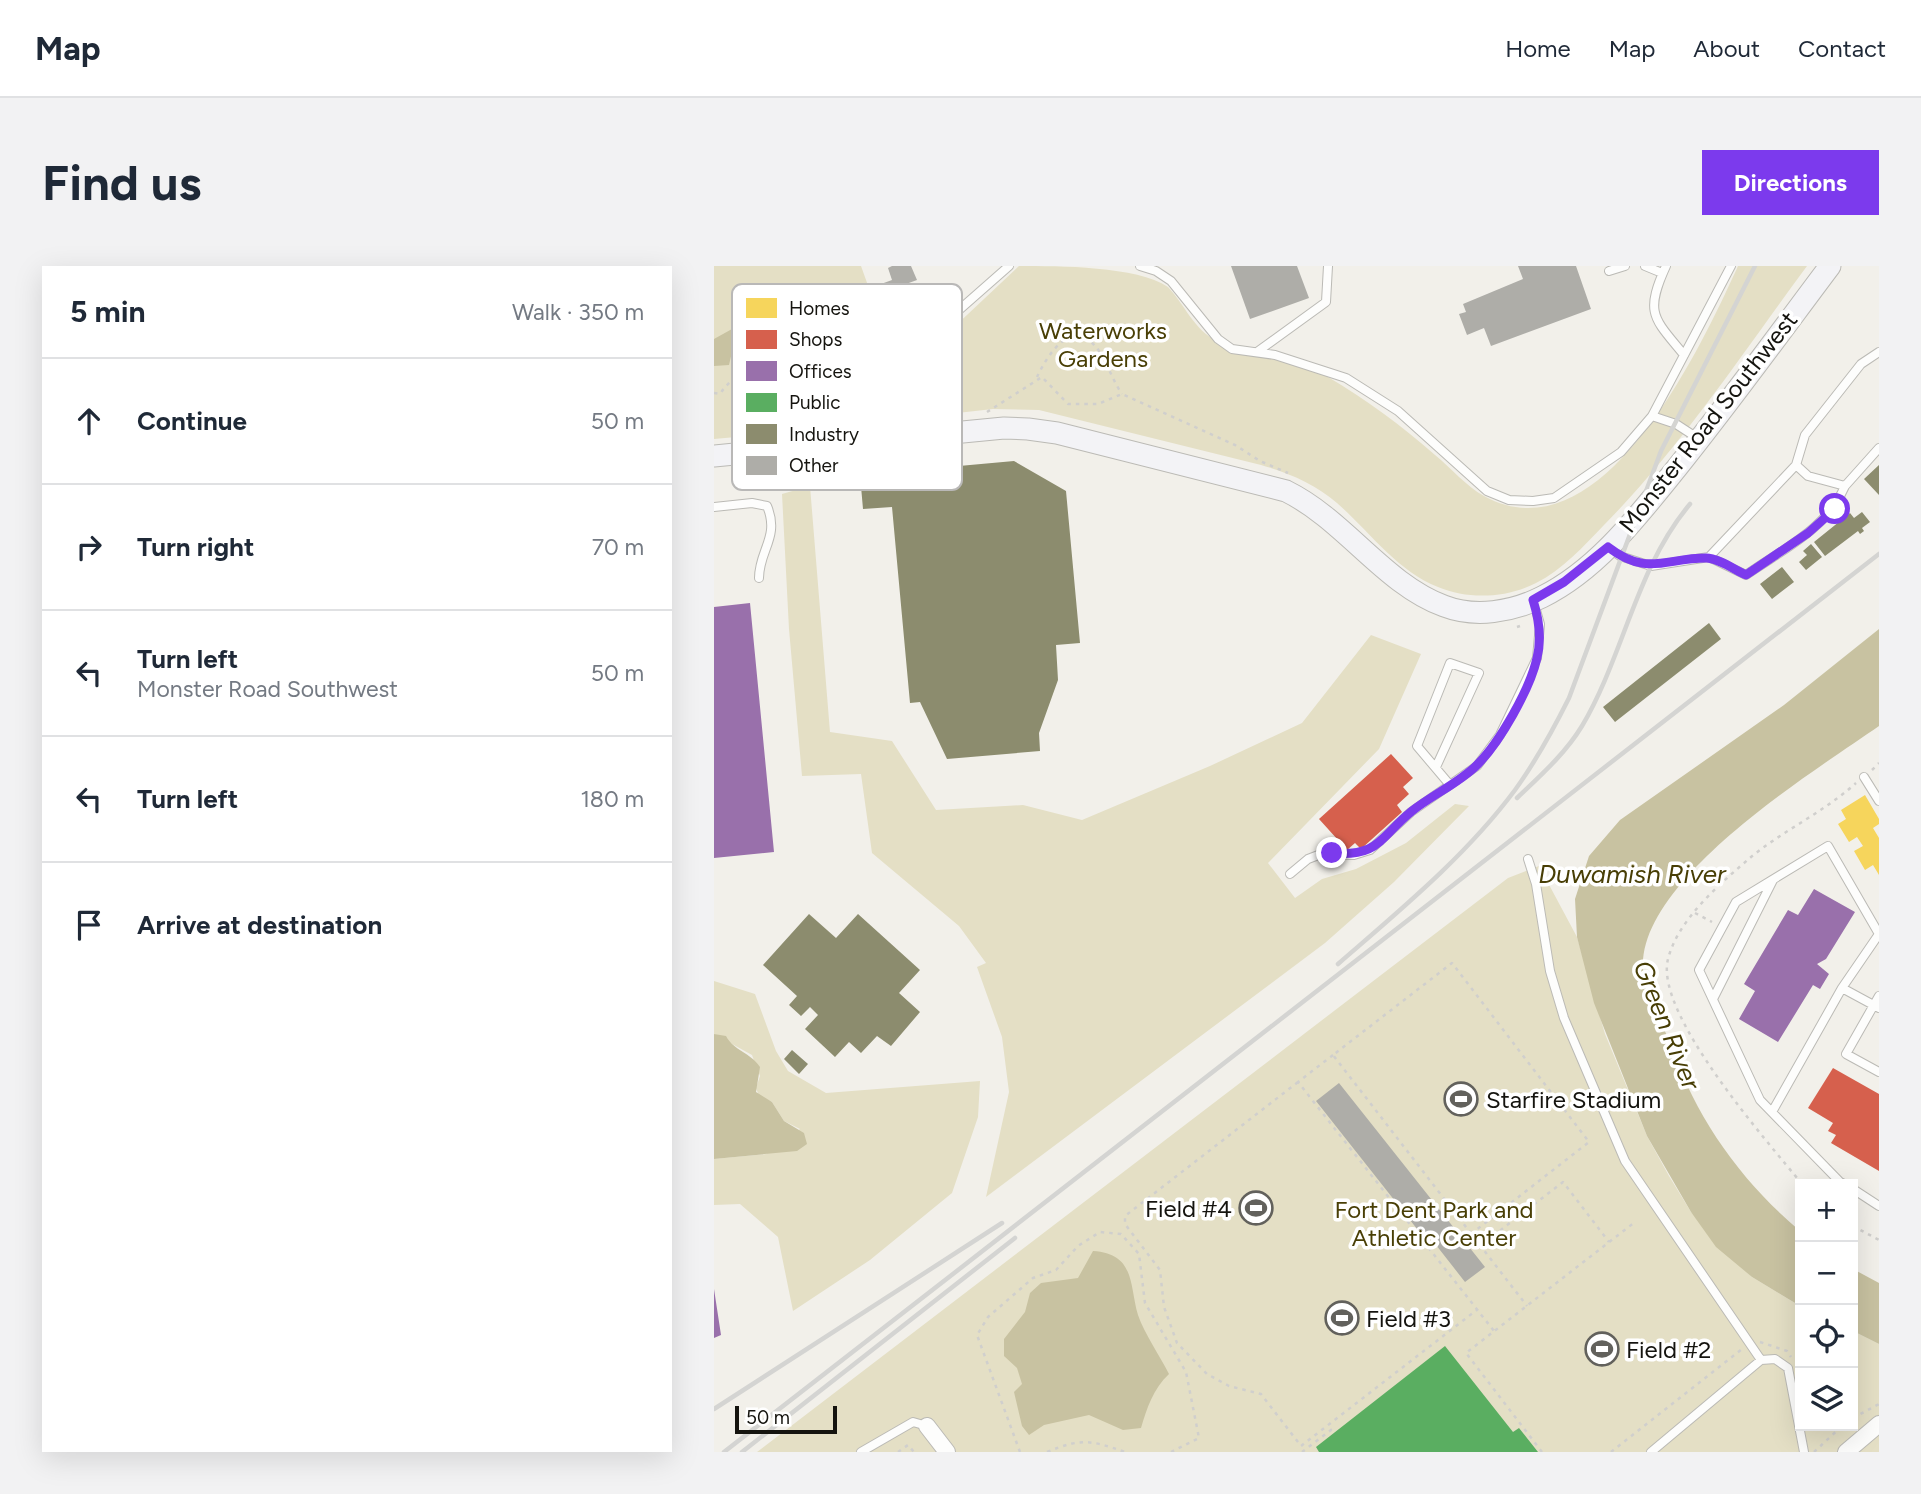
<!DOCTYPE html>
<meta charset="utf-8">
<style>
:root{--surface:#fff;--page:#f2f2f3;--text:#1f2937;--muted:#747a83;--line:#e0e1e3;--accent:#7c3aed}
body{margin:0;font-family:Figtree,sans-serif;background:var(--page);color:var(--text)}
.controls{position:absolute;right:21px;bottom:21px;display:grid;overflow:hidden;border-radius:0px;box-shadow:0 7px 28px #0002}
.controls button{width:63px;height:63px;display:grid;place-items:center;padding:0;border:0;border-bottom:2px solid var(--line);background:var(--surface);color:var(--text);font:35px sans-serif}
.scale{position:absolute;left:21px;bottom:18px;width:102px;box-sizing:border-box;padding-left:7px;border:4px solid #15140f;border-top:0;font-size:19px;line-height:24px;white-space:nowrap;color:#15140f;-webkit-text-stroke:5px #fff;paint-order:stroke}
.stop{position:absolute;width:21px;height:21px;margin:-16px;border:5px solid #7c3aed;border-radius:50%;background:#fff}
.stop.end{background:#7c3aed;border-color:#fff;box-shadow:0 2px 7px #0008}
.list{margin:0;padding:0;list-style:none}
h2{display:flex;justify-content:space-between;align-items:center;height:91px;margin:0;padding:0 28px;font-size:30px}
h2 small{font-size:23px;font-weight:400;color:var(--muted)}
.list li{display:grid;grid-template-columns:46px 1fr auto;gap:21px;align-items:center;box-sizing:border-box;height:126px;padding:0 28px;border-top:2px solid var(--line)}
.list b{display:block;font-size:26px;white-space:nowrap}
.list p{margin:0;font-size:23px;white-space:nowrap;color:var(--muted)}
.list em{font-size:23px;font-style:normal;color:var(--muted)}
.icon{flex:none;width:38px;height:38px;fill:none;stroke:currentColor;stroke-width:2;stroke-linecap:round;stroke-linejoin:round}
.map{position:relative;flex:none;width:1165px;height:1186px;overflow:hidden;border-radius:0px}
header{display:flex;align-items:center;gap:42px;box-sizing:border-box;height:98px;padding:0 35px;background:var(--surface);border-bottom:2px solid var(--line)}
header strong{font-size:33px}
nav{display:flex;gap:38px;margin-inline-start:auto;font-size:24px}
.intro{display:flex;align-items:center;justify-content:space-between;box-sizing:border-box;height:168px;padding:0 42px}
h1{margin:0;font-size:49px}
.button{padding:18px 32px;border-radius:0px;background:var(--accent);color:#fff;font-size:24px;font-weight:700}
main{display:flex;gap:42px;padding:0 42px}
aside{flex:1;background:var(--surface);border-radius:0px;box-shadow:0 7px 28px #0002}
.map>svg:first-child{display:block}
.green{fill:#e4dfc5}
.water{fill:#c8c2a1}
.homes{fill:#f6d55c}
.shops{fill:#d6604d}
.offices{fill:#9970ab}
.public{fill:#5aae61}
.industry{fill:#8c8c6e}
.building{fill:#aeada8}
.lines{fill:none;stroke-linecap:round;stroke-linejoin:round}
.lane-casing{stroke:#bbbab5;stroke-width:10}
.street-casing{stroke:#bbbab5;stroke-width:18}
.secondary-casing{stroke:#bbbab5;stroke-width:23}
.path{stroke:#d0cfcd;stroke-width:2.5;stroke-dasharray:3.5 5;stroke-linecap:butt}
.lane{stroke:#fdfdfc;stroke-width:8}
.street{stroke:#fdfdfc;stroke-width:16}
.secondary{stroke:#f3f3f6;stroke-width:21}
.rail{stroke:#d4d4d2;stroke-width:4.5}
.route{stroke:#7c3aed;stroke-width:9}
.labels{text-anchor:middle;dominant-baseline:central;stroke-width:7;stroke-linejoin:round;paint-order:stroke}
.park-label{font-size:24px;fill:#493f06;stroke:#fff}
.street-label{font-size:24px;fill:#15140f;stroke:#fff}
.poi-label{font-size:24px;fill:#15140f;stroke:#fff;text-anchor:start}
.water-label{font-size:26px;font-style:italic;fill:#483e05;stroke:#fff}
.key{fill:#fff;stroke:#b9b8b7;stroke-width:2}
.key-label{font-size:19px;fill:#15140f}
</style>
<header>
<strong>Map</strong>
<nav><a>Home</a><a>Map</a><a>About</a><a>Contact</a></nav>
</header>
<div class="intro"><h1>Find us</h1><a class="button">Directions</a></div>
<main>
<aside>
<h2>5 min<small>Walk · 350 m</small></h2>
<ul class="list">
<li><svg class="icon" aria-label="ahead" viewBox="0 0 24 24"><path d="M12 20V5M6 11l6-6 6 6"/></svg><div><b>Continue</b></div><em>50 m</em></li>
<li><svg class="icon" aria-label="right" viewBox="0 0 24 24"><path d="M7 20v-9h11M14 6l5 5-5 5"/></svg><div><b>Turn right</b></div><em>70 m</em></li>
<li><svg class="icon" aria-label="left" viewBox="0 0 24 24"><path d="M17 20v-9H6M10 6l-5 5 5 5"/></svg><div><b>Turn left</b><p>Monster Road Southwest</p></div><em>50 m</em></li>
<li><svg class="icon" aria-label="left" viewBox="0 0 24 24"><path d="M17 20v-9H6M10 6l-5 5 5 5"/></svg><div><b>Turn left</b></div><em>180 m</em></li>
<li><svg class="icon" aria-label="arrive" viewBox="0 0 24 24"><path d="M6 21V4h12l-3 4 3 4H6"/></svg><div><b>Arrive at destination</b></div></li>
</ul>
</aside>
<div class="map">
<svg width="1165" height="1186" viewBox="0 0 1165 1186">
<rect width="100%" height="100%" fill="#f2f0ea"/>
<path class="green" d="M 0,0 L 147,0 L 171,67 L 241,42 L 91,165 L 0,173 Z
M 305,0 C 345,0 423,0 454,21 C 471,39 480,64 503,75 C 537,93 581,92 614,111 C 653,134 687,159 721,189 C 737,202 752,220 770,230 C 888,295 987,81 1024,0 L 1093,0 C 1028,88 967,181 890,259 C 870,280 848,304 822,317 C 792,332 755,334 724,321 C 683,305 655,265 623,237 C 601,218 575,207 547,199 L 325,144 L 279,143 L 136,159 Z
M 96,220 L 116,466 L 178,475 L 222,544 L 309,539 L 368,554 L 496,500 L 588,457 L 657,369 L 707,388 L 665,483 L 554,597 L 581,632 L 608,613 L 642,603 L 692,577 L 741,538 L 755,540 L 680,616 L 611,677 L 272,931 L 295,826 L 288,771 L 263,701 L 272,697 L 245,660 L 158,587 L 147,508 L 88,510 L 75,363 L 68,228 Z
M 825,600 L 863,671 L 891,768 L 933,870 L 955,910 L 977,946 L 1038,1011 L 1086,1040 L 1086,1160 L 1139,1160 L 1139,1065 L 1165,1078 L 1165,1186 L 43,1186 L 794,612 Z
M 0,715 L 41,728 L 62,785 L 74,805 L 112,827 L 266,815 L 264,851 L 238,927 L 156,994 L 79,1045 L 64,971 L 26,938 L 0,939 L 0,893 L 52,888 L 86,863 L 70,855 L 58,836 L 45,830 L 42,822 L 46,810 L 38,789 L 0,768 Z"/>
<path class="water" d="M 18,63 L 22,69 L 15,99 L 0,100 L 0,73 Z
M 1165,363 L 1165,460 C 1099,506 929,611 929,699 C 928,727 950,759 959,784 C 983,854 1029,917 1086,965 L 1086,1040 L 1038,1011 L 1002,981 L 977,946 L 933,870 L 880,737 L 863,671 L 861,633 L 875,590 L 906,554 L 1070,439 Z
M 0,768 L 12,770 C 20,785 36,786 46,801 L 42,826 L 58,836 L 70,855 L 90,867 L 93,878 L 83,885 L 0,893 Z
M 379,985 C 422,988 415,1019 424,1049 C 430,1067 446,1090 455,1108 C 439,1123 433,1142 427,1162 L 409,1164 L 375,1149 L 330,1159 L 315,1169 L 308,1160 L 300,1126 L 308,1118 L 303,1102 L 290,1090 L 290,1073 L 311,1046 L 316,1027 L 327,1017 L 364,1012 Z
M 1139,1003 L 1165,1017 L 1165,1078 L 1139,1065 Z"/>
<path class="homes" d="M 1151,529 L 1165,553 L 1165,558 L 1159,562 L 1165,572 L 1165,609 L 1159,599 L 1151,604 L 1140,585 L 1149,580 L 1143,571 L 1135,576 L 1124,558 L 1132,553 L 1127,544 Z"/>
<path class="shops" d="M 677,488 L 699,512 L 689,521 L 695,528 L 683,539 L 688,546 L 647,583 L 641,577 L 633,584 L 605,553 Z
M 1119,802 L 1165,828 L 1165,905 L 1117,877 L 1122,869 L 1114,865 L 1119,857 L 1094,842 Z"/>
<path class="offices" d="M 36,337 L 60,586 L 0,592 L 0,341 Z
M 1100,623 L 1141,646 L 1112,693 L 1103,698 L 1115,708 L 1106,723 L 1099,719 L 1064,776 L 1025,753 L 1041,725 L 1030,718 L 1074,644 L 1084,649 Z
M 0,1023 L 7,1069 L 0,1072 Z"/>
<path class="public" d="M 731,1080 L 799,1166 L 805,1162 L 824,1186 L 605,1186 L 602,1181 Z"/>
<path class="industry" d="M 300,195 L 352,225 L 366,377 L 342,379 L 344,414 L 325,467 L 326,485 L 233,493 L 206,436 L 196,437 L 178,241 L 149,243 L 146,209 Z
M 1165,199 L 1165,229 L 1150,213 Z
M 1148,246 L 1156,256 L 1148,262 L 1150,265 L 1146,268 L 1144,265 L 1111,290 L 1100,276 L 1136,247 L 1140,252 Z
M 1097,278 L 1108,291 L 1092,304 L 1085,296 L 1093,289 L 1089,285 Z
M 1068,301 L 1080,316 L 1058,333 L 1046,318 Z
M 995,357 L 1007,373 L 901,456 L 889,441 Z
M 95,648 L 122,672 L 144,648 L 206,704 L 185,727 L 206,746 L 177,780 L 163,770 L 147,787 L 135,776 L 121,791 L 91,763 L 104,749 L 96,741 L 87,750 L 75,739 L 83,730 L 49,699 Z
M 78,784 L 94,798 L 85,808 L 70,793 Z"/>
<path class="building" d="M 178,0 L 197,0 L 203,14 L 170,26 L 167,18 L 178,14 L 174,2 Z
M 517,0 L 583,0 L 595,32 L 536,53 Z
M 804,0 L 862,0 L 877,43 L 777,80 L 770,62 L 753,69 L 745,48 L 752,46 L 749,38 L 809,13 Z
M 625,817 L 771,1001 L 751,1016 L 715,970 L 711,973 L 602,835 Z"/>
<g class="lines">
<defs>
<path id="lane" d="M 426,0 L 442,5 L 457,15 L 504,73 L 518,83 L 561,89 L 632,112 L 684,145 L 773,225 L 795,234 L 819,235 L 840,232 L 907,186 L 938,150 L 1017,0
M 931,0 L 948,7
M 952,0 C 930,48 940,52 970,89
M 895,5 L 911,0
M 543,86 L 612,36 L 614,0
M 938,150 L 962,158 L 985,173
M 95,176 L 295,0
M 1131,220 L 1165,182
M 0,241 L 38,237 L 53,240 C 66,271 45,284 45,312
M 896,283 L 906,290 L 937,300 L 995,291 L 1082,199 L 1091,169 L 1147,98 L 1165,86
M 995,291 L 1032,309 C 1069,283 1113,263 1131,220 L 1094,210 L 1082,199
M 722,501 L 765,407 L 736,397 L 703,480 L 736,519
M 1150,511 L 1165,535
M 814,593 L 822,618 L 836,705 L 850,752 L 911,895 L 1047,1094
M 576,608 L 594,593 L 607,588 L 640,589 L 656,584 L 697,546 L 763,500 L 786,469 L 823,392 L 826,358 L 820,337
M 1128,722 L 1165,742
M 1165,730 L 1132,788 L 1165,806
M 999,733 L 1059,614
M 1058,846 L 1128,722 L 1165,668 L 1114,580 L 1022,636 L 985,704 L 1046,834 L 1126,916 L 1130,918
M 1139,923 L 1165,940
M 147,1186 L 199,1156 L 213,1160
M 937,1186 L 1047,1094 L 1061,1093 L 1074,1102 L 1090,1186"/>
<path id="street" d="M 213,1160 L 233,1186
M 1132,1186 L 1165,1158"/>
<path id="secondary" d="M 0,190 L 290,162 L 314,163 L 343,167 L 572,225 C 631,254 670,318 730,340 C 761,352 798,346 828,331 C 883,304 924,250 962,203 C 1015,137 1065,68 1116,0"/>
</defs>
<use href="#lane" class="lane-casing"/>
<use href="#street" class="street-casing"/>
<use href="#secondary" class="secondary-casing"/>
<path class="path" d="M 323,111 C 334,88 359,48 385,85 C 394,99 399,115 408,128
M 0,127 L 6,128 C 12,119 17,115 25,109 C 76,68 60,135 100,128 L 110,87 L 124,136
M 273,146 L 328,111 L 354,138 L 384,138 L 408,128 L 521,179 L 546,195 L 574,207
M 803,361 L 806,360
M 1158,504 L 1165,497
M 981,647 L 998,656
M 619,789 L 584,816 L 780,1065
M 584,816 L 411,950 L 411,958 L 446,1004 L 450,1041 L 463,1077 L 493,1108 L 515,1120 L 547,1128 L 587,1180 L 764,1043
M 1088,918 C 1054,876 940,748 954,693 C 964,653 1007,617 1037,591 C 1070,564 1110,546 1142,517
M 1139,960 L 1165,974
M 757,968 L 875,876 L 738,697 L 619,789 L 813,1040
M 766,980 L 849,916 L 895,976
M 1046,1076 L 1073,1085 L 1077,1091
M 1139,1152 L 1165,1138
M 184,1186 L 194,1179 L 200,1186
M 306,1186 L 263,1069 L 274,1051 L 319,1012 L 342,1004 L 364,980 L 386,966 L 407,968 L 425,988 L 431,1037 L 472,1106 L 485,1172 L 457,1186
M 333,1186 C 367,1172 377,1174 411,1186
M 588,1186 L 617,1164 L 613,1160
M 828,1186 L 752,1087 L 921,956
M 897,1186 L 1028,1083
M 1100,1186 L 1128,1160"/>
<use href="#lane" class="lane"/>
<use href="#street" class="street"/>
<use href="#secondary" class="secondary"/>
<path class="rail" d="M 803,532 C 826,510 851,488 868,460 C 910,389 922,302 976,238
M 624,698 C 685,645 752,590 801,524 C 822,495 839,464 855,432 L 947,185 L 1041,0
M 0,1143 L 288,957
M 10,1186 L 1165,288
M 28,1186 L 301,972"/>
</g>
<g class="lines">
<path class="route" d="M 618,587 C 665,591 665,572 698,545 C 718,529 745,517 763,499 C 786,476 816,423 823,392 C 828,372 825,353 819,334 L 850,316 L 894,281 C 933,311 951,292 992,292 C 1004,292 1021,304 1032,309 L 1094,267 L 1121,243"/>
</g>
<defs>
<symbol id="stadium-ring" viewBox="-11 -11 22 22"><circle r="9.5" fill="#fff" stroke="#62615c" stroke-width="1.5"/><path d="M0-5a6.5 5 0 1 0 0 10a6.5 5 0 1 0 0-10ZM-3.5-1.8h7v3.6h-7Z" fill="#62615c"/></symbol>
</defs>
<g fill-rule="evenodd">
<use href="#stadium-ring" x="728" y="814" width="38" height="38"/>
<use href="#stadium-ring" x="523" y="923" width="38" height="38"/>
<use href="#stadium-ring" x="609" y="1033" width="38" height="38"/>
<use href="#stadium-ring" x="869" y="1064" width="38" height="38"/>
</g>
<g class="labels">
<g class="park-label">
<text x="389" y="64">Waterworks<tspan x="389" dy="28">Gardens</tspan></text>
<text x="720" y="943">Fort Dent Park and<tspan x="720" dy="28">Athletic Center</tspan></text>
</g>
<g class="street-label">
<text transform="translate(994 156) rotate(-52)">Monster Road Southwest</text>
</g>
<g class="poi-label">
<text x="772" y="833">Starfire Stadium</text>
<text x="518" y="942" text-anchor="end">Field #4</text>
<text x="652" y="1052">Field #3</text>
<text x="912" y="1083">Field #2</text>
</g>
<g class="water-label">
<text x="918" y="608">Duwamish River</text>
<text transform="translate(953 759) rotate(68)">Green River</text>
</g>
</g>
<rect x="18" y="18" width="230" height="206" rx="10" class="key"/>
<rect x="32" y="32" width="31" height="20" fill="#f6d55c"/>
<rect x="32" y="64" width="31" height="19" fill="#d6604d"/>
<rect x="32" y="95" width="31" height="20" fill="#9970ab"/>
<rect x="32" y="127" width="31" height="19" fill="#5aae61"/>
<rect x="32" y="158" width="31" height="20" fill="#8c8c6e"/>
<rect x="32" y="190" width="31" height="19" fill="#aeada8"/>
<g class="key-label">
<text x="75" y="49">Homes</text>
<text x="75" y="80">Shops</text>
<text x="75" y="112">Offices</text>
<text x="75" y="143">Public</text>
<text x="75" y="175">Industry</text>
<text x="75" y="206">Other</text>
</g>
</svg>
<div class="controls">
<button>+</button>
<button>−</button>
<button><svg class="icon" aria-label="locate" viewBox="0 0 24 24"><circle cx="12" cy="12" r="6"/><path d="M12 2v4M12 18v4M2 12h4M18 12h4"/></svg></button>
<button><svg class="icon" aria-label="layers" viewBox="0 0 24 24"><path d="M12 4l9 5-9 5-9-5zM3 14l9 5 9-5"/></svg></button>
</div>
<div class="scale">50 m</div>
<div class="stop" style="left:1121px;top:243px"></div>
<div class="stop end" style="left:618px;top:587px"></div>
</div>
</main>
